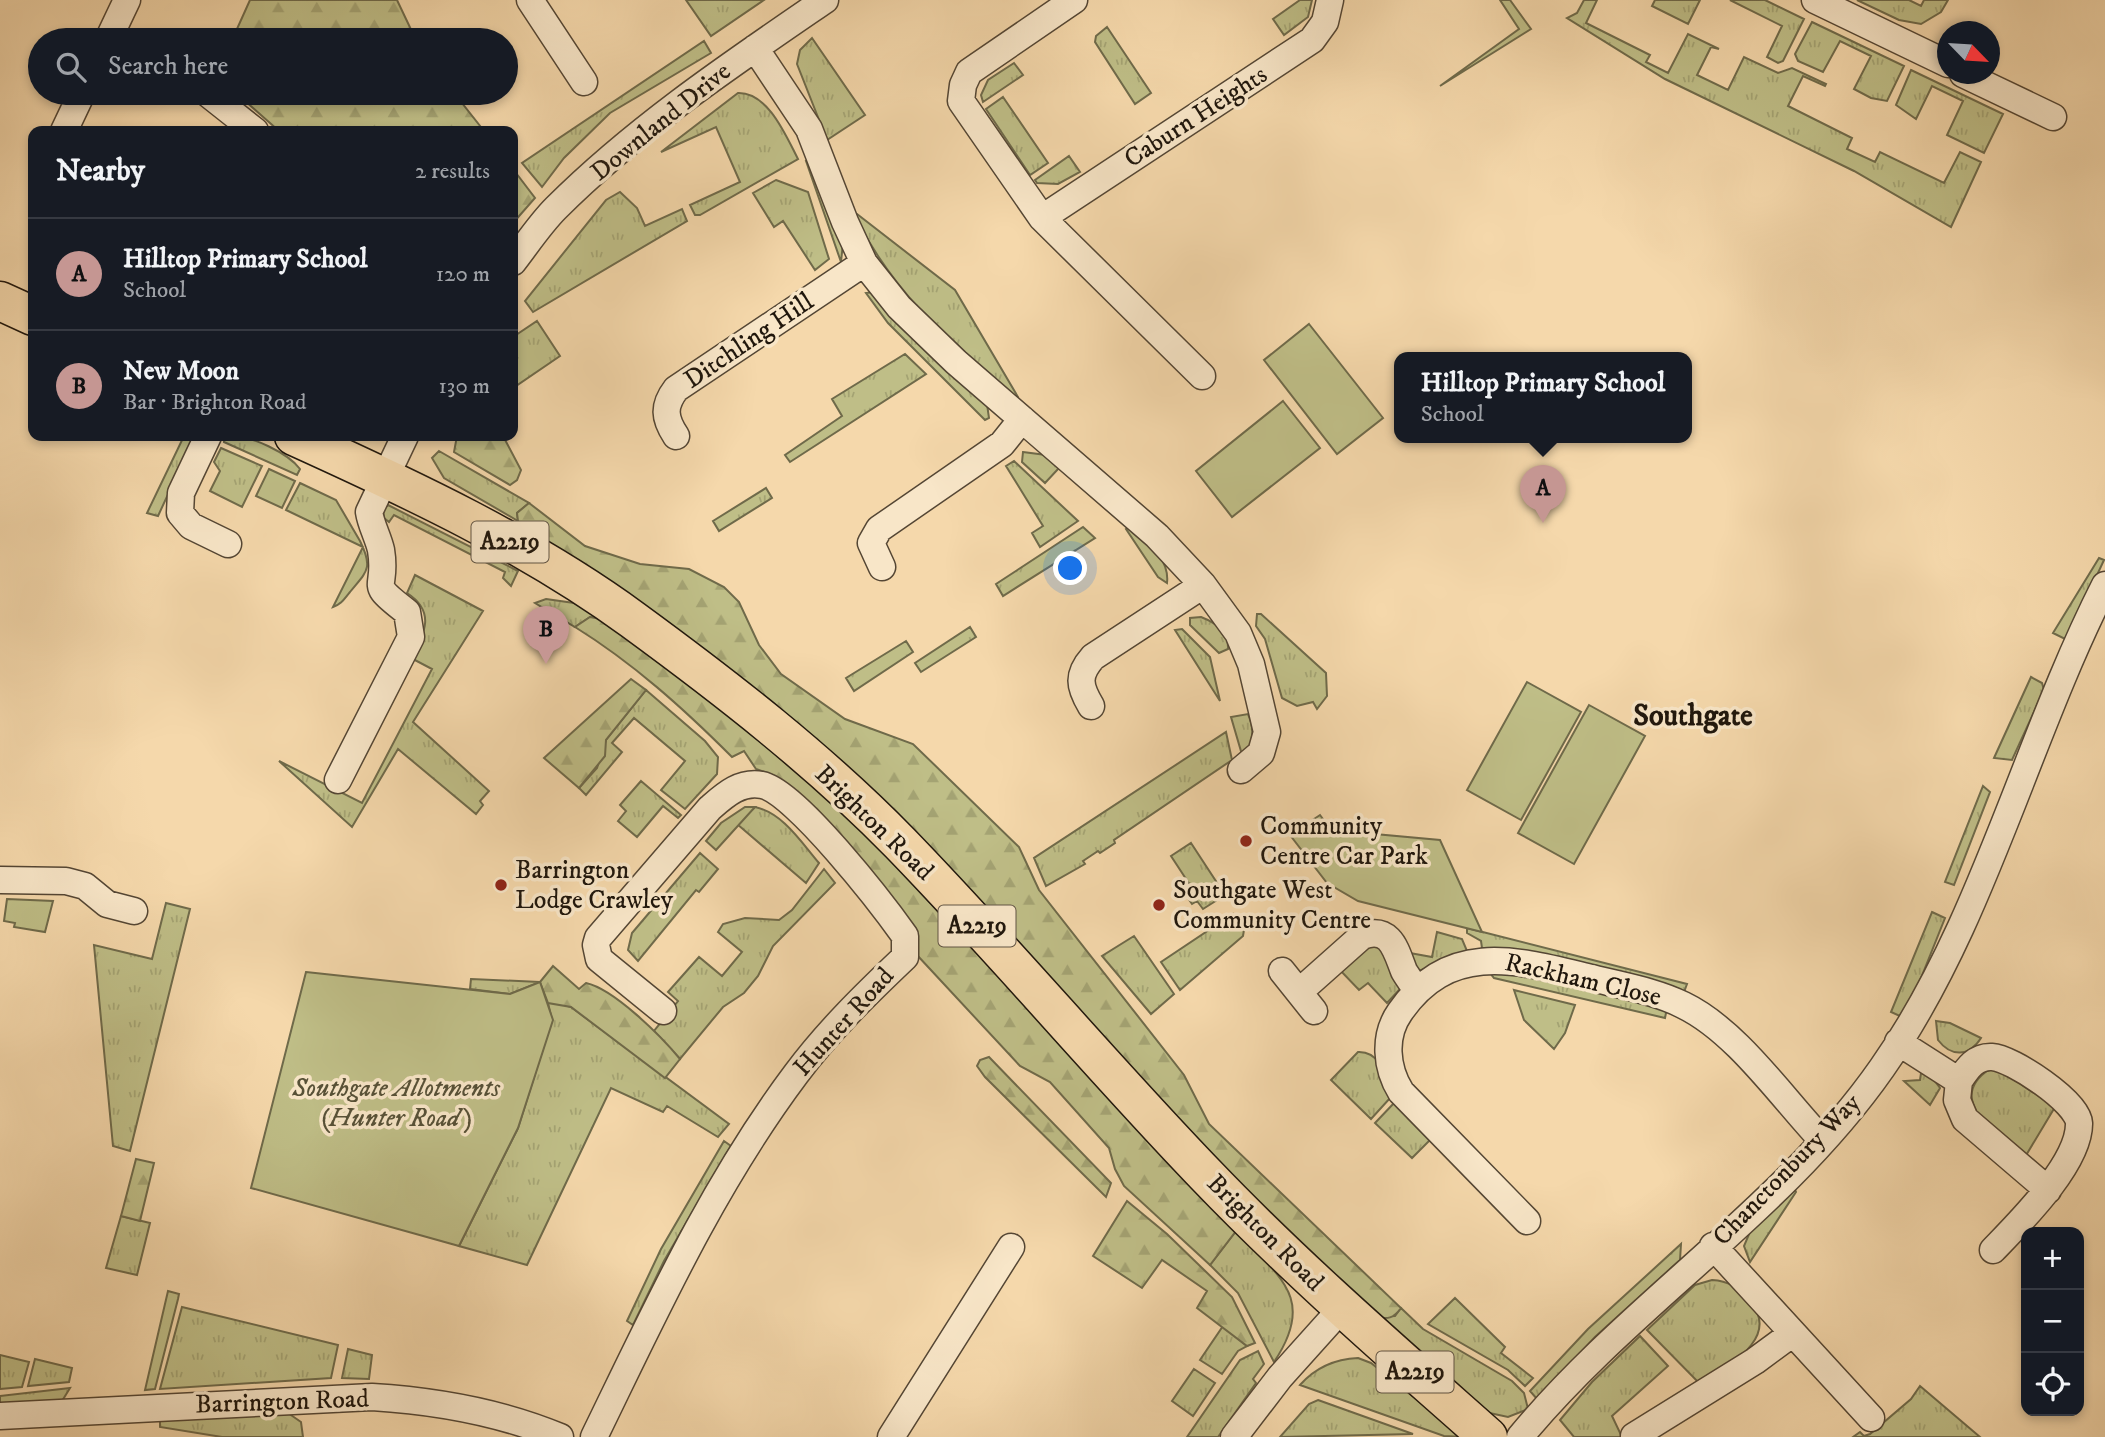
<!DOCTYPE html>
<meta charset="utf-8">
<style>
:root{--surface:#171b24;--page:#242831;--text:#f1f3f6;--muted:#9ea1a6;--line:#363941;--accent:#c59692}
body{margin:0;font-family:"IM FELL DW Pica",serif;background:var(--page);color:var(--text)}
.controls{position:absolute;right:21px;bottom:21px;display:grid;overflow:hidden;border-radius:14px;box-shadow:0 4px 10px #0003}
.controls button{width:63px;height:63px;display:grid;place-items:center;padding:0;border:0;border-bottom:2px solid var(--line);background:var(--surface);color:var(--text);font:35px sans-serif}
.compass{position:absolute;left:1937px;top:21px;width:63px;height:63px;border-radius:50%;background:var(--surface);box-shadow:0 4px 10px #0003;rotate:115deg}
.you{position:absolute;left:1071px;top:569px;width:24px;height:24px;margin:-18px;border:5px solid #fff;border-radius:50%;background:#1a73e8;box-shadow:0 0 0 10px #1a73e833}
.badge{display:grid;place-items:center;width:46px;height:46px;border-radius:50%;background:var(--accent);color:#111;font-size:23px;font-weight:700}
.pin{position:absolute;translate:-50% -58px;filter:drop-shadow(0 2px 4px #0008)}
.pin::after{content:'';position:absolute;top:37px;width:24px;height:21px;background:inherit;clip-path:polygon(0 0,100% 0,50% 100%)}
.popup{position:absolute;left:1394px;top:352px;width:298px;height:91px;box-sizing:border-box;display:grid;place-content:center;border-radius:14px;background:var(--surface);filter:drop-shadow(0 2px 5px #0005);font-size:23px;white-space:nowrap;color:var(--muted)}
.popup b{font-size:26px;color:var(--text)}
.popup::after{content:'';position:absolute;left:50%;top:100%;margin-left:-14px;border:14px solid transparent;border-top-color:var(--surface)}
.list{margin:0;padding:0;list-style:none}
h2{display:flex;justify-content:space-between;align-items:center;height:91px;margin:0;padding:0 28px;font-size:30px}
h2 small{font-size:23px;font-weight:400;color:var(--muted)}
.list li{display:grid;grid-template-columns:46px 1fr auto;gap:21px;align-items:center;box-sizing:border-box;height:112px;padding:0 28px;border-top:2px solid var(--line)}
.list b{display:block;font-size:26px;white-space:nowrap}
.list p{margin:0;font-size:23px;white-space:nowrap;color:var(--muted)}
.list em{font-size:23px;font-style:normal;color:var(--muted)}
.icon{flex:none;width:38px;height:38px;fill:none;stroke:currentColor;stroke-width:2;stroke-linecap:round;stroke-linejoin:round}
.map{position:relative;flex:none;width:2105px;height:1437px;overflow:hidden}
.search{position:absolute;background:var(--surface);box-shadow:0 4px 10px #0003;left:28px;top:28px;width:490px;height:77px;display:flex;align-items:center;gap:18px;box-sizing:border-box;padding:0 24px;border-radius:38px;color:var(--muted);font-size:26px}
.panel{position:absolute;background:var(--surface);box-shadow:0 4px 10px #0003;left:28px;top:126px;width:490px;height:315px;border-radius:14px}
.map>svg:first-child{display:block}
.grass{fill:url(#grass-tufts);stroke:#6f6a4a;stroke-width:2}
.forest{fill:url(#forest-firs);stroke:#6f6a4a;stroke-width:2}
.green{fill:#bfbe87;stroke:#6f6a4a;stroke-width:2}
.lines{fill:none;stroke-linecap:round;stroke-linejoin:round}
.minor-casing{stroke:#544634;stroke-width:29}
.primary-casing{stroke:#1f160c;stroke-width:41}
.minor{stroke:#f8e6c8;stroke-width:26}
.primary{stroke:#f5d8ab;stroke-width:38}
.poi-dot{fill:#8f2418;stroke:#f8e6c8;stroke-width:2.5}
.labels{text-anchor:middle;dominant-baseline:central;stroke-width:7;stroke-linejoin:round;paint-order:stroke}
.shield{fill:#f8e6c8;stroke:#605444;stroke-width:2}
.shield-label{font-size:24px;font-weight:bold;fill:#1f160c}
.street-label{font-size:26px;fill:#1f160c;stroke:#f8e6c8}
.poi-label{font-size:26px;fill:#1f160c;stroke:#f8e6c8;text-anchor:start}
.park-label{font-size:26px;font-style:italic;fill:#575137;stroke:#f8e6c8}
.quarter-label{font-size:30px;font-weight:bold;fill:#1f160c;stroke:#f8e6c8}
</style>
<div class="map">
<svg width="2105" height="1437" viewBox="0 0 2105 1437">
<defs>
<pattern id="grass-tufts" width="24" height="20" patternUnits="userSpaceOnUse" patternTransform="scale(1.75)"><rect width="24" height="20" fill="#bfbe87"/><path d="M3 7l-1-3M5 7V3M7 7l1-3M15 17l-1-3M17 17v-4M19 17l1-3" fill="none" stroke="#a4a373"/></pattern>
<pattern id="forest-firs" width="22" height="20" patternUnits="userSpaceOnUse" patternTransform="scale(1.75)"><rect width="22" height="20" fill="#bfbe87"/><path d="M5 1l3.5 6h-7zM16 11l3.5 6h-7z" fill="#a4a373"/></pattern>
</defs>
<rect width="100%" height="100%" fill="#f5d8ab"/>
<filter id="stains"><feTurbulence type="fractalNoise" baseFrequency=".00286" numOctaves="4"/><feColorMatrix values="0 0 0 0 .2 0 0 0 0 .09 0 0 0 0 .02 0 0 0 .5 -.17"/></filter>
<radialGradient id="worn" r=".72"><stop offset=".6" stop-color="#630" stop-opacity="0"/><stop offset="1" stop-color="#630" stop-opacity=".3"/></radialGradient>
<path class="grass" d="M 686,0 L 764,0 L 711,36 Z
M 1300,0 L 1312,0 L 1308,17 L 1284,35 L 1273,19 Z
M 1584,0 L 1597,0 L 1586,23 L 1650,55 L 1646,62 L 1668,73 L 1688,34 L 1719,49 L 1711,47 L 1697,75 L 1728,90 L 1744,57 L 1778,73 L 1792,68 L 1826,84 L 1825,86 L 1803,76 L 1788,106 L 1852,138 L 1847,149 L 1875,162 L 1880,152 L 1944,183 L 1960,152 L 1981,162 L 1951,227 L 1854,171 L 1665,79 L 1567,18 L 1577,13 Z
M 1655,0 L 1700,0 L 1688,24 L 1652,6 Z
M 1730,0 L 1765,0 L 1804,19 L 1783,61 L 1778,63 L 1767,57 L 1782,26 Z
M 1857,0 L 1909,0 L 1921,6 L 1924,0 L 1948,0 L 1941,12 L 1921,24 L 1899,20 Z
M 1812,22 L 1904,66 L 1887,101 L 1871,98 L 1854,89 L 1871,56 L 1840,41 L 1823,72 L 1798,61 L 1795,54 Z
M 1107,27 L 1151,93 L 1135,104 L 1095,42 L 1096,36 Z
M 812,38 L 865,115 L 827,140 L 797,64 L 800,50 Z
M 704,41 L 711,53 L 610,113 L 564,158 L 542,187 L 522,163 Z
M 1014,63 L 1023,75 L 983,102 L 981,95 L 988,80 Z
M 1911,70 L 2003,114 L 1984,153 L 1947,135 L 1963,101 L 1932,86 L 1916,119 L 1896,105 Z
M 738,93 C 768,92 786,136 798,159 L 700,215 L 695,215 L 690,205 L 740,182 L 716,127 L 661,152 Z
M 1003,97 L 1048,163 L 1030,175 L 986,109 Z
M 1069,156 L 1080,172 L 1058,184 L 1037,183 L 1035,180 Z
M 812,159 L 843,243 L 841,262 L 806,161 Z
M 776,180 L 808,192 L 829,259 L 815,270 L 783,221 L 774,227 L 753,193 Z
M 620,192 L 637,208 L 645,226 L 682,209 L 687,221 L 533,312 L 525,301 L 606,200 Z
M 857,214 L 955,290 L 1018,397 L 1016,399 C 949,340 896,297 854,215 Z
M 874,292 L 987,404 L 989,418 L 985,420 L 888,323 L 866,293 Z
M 537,321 L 560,356 L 513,388 L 513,337 Z
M 905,354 L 926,374 L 790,462 L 785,455 L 842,416 L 832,399 Z
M 184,436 L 195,436 L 158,516 L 147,513 Z
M 231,437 C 250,434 289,454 300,469 L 297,475 L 224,442 L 224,439 Z
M 221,448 L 262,466 L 242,507 L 210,491 L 220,471 L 214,462 Z
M 439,451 L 529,503 L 517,513 L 518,521 L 444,478 L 432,458 Z
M 1023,452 L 1046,455 L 1059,468 L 1045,483 L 1022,462 Z
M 1014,461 L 1078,521 L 1040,547 L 1032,533 L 1043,526 L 1006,466 Z
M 300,483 L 336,500 L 360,541 C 374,569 366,572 350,592 C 344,599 342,604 333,607 L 363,547 L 286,510 Z
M 766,488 L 772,498 L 719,531 L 713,521 Z
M 388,505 L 518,571 L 511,586 L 503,578 L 505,572 L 394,515 L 389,522 L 384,518 L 383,510 Z
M 1083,527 L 1095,538 L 1003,596 L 996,584 Z
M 1129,527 C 1146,543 1170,557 1167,583 L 1158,577 L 1126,529 Z
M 2099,558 L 2104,560 L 2067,640 L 2053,633 Z
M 415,575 L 483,611 L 413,722 L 489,791 L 480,801 L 483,805 L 476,814 L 398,749 L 352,827 L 279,761 L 362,803 L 432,669 L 411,658 C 426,632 435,611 407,593 Z
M 546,599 L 574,603 L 606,620 L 590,617 L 575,627 L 535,603 Z
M 1257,614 L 1261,614 L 1326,673 L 1327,696 L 1317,709 L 1313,702 L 1297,706 L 1282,698 L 1265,639 L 1256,626 Z
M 1201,617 C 1216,623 1229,631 1228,649 L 1219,653 L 1190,625 L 1190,618 Z
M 970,627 L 976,637 L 921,672 L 915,663 Z
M 1182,629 L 1210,657 L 1220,701 L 1175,630 Z
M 906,641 L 913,652 L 854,691 L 846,678 Z
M 2031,677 L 2042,683 L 2044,690 L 2012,760 L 1994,758 Z
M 646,690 L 705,741 L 718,757 L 717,774 L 685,809 L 661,790 L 685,761 L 634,718 L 612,743 L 622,752 L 586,795 L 579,788 L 597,768 L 606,740 Z
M 1248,714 C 1255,730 1254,744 1243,758 L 1231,717 Z
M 1226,732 L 1232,760 L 1114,840 L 1115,843 L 1100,853 L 1098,851 L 1083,861 L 1085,864 L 1046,886 L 1034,858 Z
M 641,781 L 681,815 L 678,818 L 663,806 L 637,837 L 618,821 L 626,811 L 620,805 Z
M 1983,786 L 1990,792 L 1954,885 L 1945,882 Z
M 755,807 C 783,813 801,842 819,863 L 806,883 L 737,824 Z
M 1191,843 L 1225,895 L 1203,909 L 1197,901 L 1192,904 L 1183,891 L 1190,885 L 1171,856 Z
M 700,853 L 718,869 L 699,892 L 696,890 L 638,961 L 628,950 L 632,933 Z
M 824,869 L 835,883 L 773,946 L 758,976 L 744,993 L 723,1007 L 680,1059 L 654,1031 L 678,1001 L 668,992 L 699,957 L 722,976 L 742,952 L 718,932 L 723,924 L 745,918 L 779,920 L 792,910 Z
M 166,903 L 190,909 L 130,1151 L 113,1146 L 94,945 L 152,959 Z
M 1932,912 L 1945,918 L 1917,988 L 1902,1017 L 1891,1012 Z
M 1233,914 L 1244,930 L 1243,936 L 1180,990 L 1161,962 Z
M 1467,928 L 1687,984 L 1684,992 L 1527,952 L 1482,948 L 1481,941 L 1467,933 Z
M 1437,932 L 1462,939 L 1467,951 L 1419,971 L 1414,968 L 1410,953 L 1432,957 Z
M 1134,936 L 1174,994 L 1151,1014 L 1102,956 Z
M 1368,943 L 1383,945 L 1400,989 L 1387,1003 L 1368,983 L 1359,990 L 1339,969 Z
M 1503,971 L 1667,1008 L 1665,1018 L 1494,978 L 1490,973 Z
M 471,979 L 540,982 L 510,994 L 470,989 Z
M 1514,990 L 1575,1005 L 1565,1033 L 1554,1049 L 1524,1020 Z
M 555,1002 L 571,1007 L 729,1124 L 718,1137 L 667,1106 L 663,1112 L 611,1088 L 527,1265 L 459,1246 L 518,1128 L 552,1020 L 548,1003 Z
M 1936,1021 L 1950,1023 L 1981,1038 C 1969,1057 1951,1057 1938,1040 Z
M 1358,1052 C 1382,1051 1385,1078 1391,1097 L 1371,1119 L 1331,1080 Z
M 1990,1069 L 2004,1073 L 2055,1107 L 2025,1157 C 2000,1136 1942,1100 1990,1069 Z
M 1921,1073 L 1931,1076 L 1940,1088 L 1930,1105 L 1904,1081 L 1920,1080 Z
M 1395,1102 L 1431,1139 L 1412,1158 L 1375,1123 Z
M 724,1141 L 731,1146 L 664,1261 L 633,1325 L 627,1321 L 661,1249 Z
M 1794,1188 L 1796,1192 L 1750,1262 L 1744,1246 L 1752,1227 Z
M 121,1216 L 150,1223 L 137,1275 L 106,1268 Z
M 1236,1231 C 1279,1277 1317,1298 1274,1362 L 1238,1293 L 1210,1265 Z
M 1681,1244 L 1680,1260 L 1595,1337 L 1537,1399 L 1530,1391 L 1588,1329 Z
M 1712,1280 C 1729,1281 1737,1287 1749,1300 C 1783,1338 1727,1366 1700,1384 L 1647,1330 L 1695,1285 Z
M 1455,1298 L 1505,1347 L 1501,1353 L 1533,1378 L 1525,1386 L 1508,1370 L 1428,1324 Z
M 182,1307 L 338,1345 L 331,1378 L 160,1389 Z
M 1401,1308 L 1423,1329 L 1512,1381 L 1524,1393 L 1528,1409 L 1508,1417 L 1485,1412 L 1376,1317 L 1395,1316 Z
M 1223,1326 L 1247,1346 L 1238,1351 L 1222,1374 L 1200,1360 Z
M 1640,1336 L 1668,1366 L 1612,1416 L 1622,1437 L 1574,1437 L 1560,1420 L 1592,1382 Z
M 348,1349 L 372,1355 L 369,1379 L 342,1378 Z
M 1258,1351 L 1264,1364 L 1253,1379 L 1256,1383 L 1218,1437 L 1187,1437 L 1240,1360 Z
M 0,1355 L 29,1362 L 22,1387 L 0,1389 Z
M 1358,1358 L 1371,1363 L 1464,1437 L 1444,1436 L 1300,1385 C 1315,1368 1335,1359 1358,1358 Z
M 35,1359 L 72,1368 L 69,1382 L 28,1386 Z
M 1194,1369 L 1215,1383 L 1193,1416 L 1172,1401 Z
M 1920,1386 L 1980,1437 L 1853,1437 L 1860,1432 L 1864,1436 L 1870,1434 L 1911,1399 Z
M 70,1388 L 62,1401 L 0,1407 L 0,1396 Z
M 1318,1400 L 1413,1434 L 1280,1437 L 1309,1404 Z
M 288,1413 L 301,1422 L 303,1437 L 222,1437 L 160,1427 L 160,1417 Z"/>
<path class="forest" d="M 250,0 L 397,0 L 416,40 L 232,40 Z
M 236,93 L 454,93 L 484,131 L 279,131 Z
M 513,169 L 535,198 L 513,223 Z
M 457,436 L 503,436 L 521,470 L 517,480 L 510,485 L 454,452 Z
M 529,503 L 585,546 L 640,564 L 689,569 L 724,587 L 739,602 L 759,645 L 781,674 L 845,719 L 913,744 L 1019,847 L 1039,890 L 1184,1075 L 1209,1124 L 1401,1308 C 1393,1319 1388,1319 1376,1317 L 627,597 L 518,521 L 517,513 Z
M 590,617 L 606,620 L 678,672 L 852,819 L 1236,1231 L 1210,1265 L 1124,1186 L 1115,1169 L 1109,1148 L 1050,1082 L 1020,1066 L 917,955 L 806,804 L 770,774 L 756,769 L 744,751 L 732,757 C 683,708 633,663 575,627 Z
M 631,679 L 646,690 L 606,740 L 605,756 L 579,788 L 544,758 Z
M 553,966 L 579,989 L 586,983 C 614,989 661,1036 680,1059 L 665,1078 L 571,1007 L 548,1003 L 540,982 Z
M 989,1057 L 1111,1183 L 1106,1197 L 985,1077 L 977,1066 L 980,1060 Z
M 136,1159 L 154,1163 L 140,1221 L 121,1216 Z
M 1127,1201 L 1167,1234 L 1232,1297 L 1255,1343 L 1247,1346 L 1197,1308 L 1207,1291 L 1162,1260 L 1142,1288 L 1093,1256 Z"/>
<path class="green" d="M 1500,0 L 1510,0 L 1531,29 L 1440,86 L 1519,29 Z
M 1309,324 L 1383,418 L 1337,454 L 1264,360 Z
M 1283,401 L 1320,448 L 1232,517 L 1196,471 Z
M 269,469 L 295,481 L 282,508 L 256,496 Z
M 1527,682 L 1581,712 L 1521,820 L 1467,790 Z
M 1589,705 L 1645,736 L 1574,864 L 1518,833 Z
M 745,807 L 755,807 L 716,850 L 706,841 L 721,823 Z
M 1320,815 L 1331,830 L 1440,840 L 1482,932 L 1358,901 L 1327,883 L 1290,835 Z
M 7,899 L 53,901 L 45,932 L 14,927 L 15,923 L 4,921 Z
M 306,972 L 510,994 L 540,982 L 553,1020 L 518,1128 L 459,1246 L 251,1188 Z
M 168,1291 L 179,1294 L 178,1299 L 155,1389 L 145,1390 Z"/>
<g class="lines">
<defs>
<path id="minor" d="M 530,0 L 584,82
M 1074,0 L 969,72 L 963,85 L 961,101 L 1042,218 L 1202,376
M 1815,0 L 1948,64
M 108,40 L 127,0
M 755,48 L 809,129 L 845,222 L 864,263 L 899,307 L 956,362 L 1157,536 L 1203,585 L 1238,633 L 1251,664 L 1267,732 L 1261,753 L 1241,770
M 1963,74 L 2053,117
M 207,93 L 255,131
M 64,131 L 82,93
M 1042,218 L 1312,40 L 1325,22 L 1330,0
M 513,262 C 527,244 540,224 556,208 C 636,128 733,63 825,0
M 208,436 L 181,493 L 180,513 L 191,526 L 228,544
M 676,436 C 664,418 663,406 676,389 L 864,263
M 882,567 L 871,543 L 879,529 L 1002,444 L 1022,419
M 1091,706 C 1079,686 1077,675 1093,657 L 1203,585
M 338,780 L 411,637 L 407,612 C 365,580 388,592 381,550 C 378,537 371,525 369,512 L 405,436
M 0,880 L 66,881 L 85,886 L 107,904 L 134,911
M 1282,971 L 1314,1011
M 1299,992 L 1362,936 C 1391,925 1396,951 1404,971 C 1408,978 1413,984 1417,991
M 1898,1042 L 1959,1081 C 1967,1069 1975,1056 1992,1057 C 2012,1058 2078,1102 2079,1123 C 2080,1163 2019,1223 1993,1250
M 1959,1081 L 1957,1100 L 1965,1119 L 2048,1190
M 1527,1221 L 1401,1092 C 1386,1068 1383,1036 1400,1012 C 1450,939 1520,961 1592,978 C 1622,986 1655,991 1683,1005 C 1737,1031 1782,1098 1823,1141
M 1713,1246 L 1871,1418
M 0,1416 L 372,1397 C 437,1401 500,1412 560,1437
M 1634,1436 L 1755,1361 L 1793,1333
M 594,1437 C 655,1312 712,1186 796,1074 C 828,1031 866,994 905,957 L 905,936 C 883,905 795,791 762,785 C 740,781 725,795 710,808 L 598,938 L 596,945 L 599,959 L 663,1011
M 891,1437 L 1011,1247
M 1234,1437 L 1280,1377 L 1342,1308
M 1520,1437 C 1630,1304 1783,1210 1882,1068 C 1983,924 2025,742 2105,585"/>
<path id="primary" d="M 0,301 L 33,316
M 294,436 C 411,489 529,544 633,620 C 726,688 820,761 900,843 C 1004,950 1101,1066 1205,1174 C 1294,1267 1391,1351 1488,1437"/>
</defs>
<use href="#minor" class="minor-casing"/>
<use href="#primary" class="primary-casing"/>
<use href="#minor" class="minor"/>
<use href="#primary" class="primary"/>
</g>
<g class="poi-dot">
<circle cx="1246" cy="841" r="7"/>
<circle cx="501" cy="885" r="7"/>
<circle cx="1159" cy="905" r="7"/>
</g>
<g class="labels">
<g class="shield">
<rect x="471.5" y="521.5" width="77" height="41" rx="5"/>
<rect x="938.5" y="905.5" width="77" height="41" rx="5"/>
<rect x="1376.5" y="1351.5" width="77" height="41" rx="5"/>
</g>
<g class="shield-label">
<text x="510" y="542">A2219</text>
<text x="977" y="926">A2219</text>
<text x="1415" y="1372">A2219</text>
</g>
<g class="street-label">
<text transform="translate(1196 117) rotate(-33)">Caburn Heights</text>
<text transform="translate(661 122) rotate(-39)">Downland Drive</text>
<text transform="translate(749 341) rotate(-34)">Ditchling Hill</text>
<text transform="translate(874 823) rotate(44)">Brighton Road</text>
<text transform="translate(1583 980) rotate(13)">Rackham Close</text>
<text transform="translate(844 1022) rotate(-48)">Hunter Road</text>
<text transform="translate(1787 1170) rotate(-46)">Chanctonbury Way</text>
<text transform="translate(1265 1233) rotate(45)">Brighton Road</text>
<text transform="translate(282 1402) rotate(-2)">Barrington Road</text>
</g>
<g class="poi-label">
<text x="1260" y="826">Community<tspan x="1260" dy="30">Centre Car Park</tspan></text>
<text x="515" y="870">Barrington<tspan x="515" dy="30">Lodge Crawley</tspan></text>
<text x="1173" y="890">Southgate West<tspan x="1173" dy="30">Community Centre</tspan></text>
</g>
<g class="park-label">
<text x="396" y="1088">Southgate Allotments<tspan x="396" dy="30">(Hunter Road)</tspan></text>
</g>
<g class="quarter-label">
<text x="1693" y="716">Southgate</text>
</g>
</g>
<rect width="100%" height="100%" filter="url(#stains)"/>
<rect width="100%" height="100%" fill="url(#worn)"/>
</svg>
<div class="controls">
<button>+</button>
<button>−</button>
<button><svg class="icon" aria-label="locate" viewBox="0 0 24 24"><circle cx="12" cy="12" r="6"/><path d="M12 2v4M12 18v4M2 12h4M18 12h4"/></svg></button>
</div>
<svg class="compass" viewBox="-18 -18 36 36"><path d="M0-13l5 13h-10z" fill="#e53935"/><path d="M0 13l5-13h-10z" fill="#9ea1a6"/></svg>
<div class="you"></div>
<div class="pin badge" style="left:1543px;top:523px">A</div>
<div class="popup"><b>Hilltop Primary School</b>School</div>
<div class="pin badge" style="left:546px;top:664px">B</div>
<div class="search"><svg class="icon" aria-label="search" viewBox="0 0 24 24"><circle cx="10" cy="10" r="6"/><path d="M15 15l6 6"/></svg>Search here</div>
<section class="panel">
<h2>Nearby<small>2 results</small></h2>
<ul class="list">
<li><span class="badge">A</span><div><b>Hilltop Primary School</b><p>School</p></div><em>120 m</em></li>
<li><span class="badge">B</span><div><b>New Moon</b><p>Bar · Brighton Road</p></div><em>130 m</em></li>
</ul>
</section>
</div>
